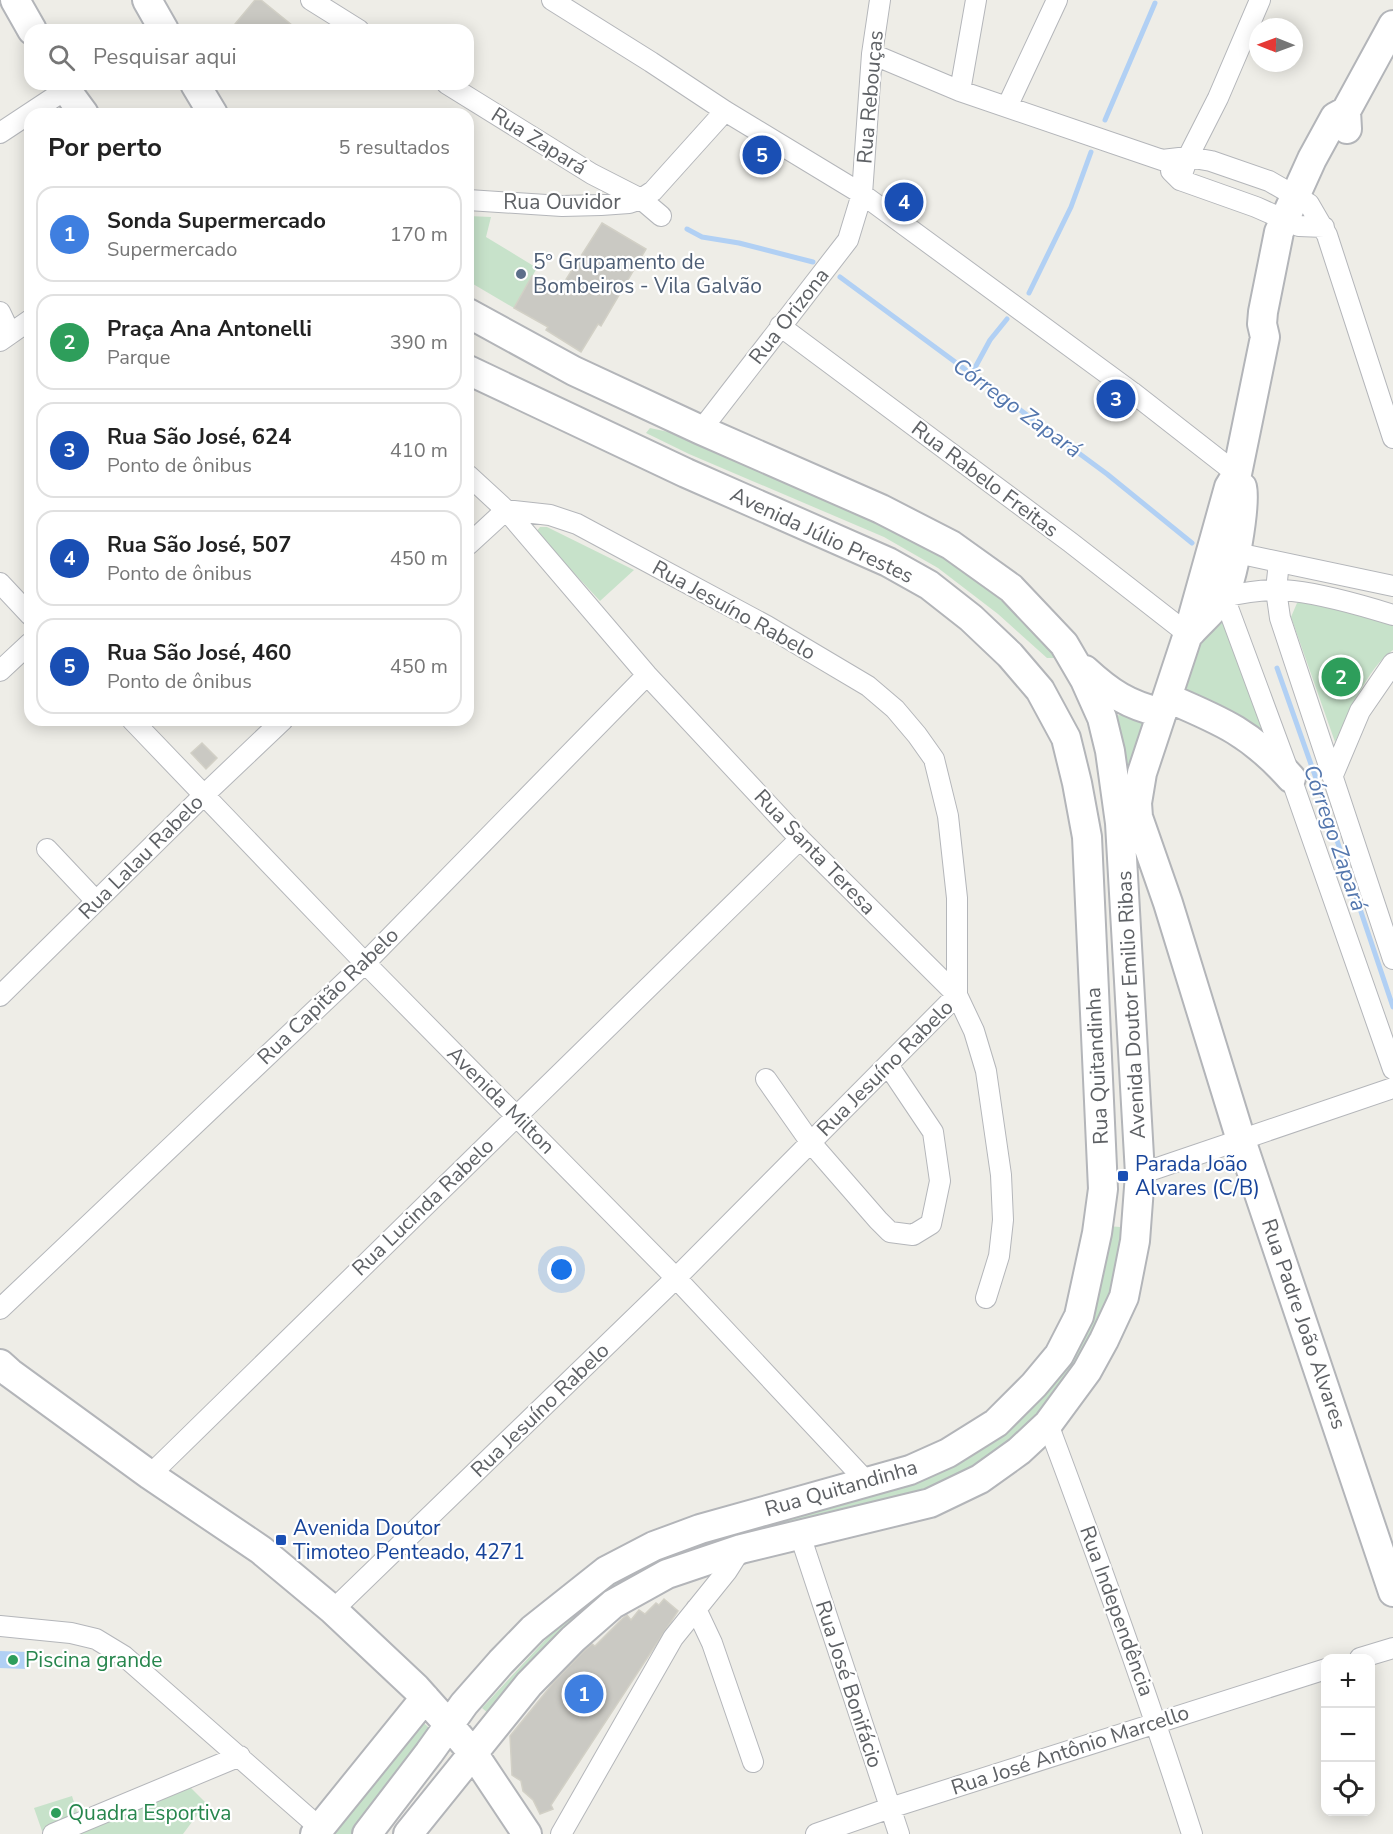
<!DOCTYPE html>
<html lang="pt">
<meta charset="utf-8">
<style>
:root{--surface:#fff;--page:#f6f6f6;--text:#222;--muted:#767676;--line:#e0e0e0;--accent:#7c3aed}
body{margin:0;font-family:"Nunito Sans",sans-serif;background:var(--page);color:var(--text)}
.controls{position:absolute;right:18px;bottom:18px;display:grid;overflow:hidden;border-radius:12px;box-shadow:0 3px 15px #0003}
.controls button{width:54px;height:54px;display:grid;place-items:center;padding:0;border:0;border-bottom:2px solid var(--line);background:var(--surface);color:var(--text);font:30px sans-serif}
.compass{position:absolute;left:1249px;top:18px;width:54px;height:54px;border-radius:50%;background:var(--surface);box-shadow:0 3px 15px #0003;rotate:271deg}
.you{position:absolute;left:562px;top:1270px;width:21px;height:21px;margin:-15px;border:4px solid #fff;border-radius:50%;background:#1a73e8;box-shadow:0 0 0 9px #1a73e833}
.badge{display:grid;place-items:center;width:39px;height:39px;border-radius:50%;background:var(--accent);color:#fff;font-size:20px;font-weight:700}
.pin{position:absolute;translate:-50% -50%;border:3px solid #fff;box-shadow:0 2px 6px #0006}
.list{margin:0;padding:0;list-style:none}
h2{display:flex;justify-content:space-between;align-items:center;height:78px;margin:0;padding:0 24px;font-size:26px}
h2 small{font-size:20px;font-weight:400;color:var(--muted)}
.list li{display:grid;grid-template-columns:39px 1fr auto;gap:18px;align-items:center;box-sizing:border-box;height:96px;margin:0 12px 12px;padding:0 12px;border:2px solid var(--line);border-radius:18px}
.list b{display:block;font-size:22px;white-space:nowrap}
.list p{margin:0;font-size:20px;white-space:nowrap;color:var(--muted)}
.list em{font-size:20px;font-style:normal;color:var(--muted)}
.icon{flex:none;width:33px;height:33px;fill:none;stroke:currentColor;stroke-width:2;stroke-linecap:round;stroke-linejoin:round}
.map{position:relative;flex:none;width:1393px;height:1834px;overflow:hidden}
.search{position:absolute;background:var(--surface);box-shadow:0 3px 15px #0003;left:24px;top:24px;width:450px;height:66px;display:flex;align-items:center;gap:15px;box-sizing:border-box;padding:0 21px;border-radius:18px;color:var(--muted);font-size:22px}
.panel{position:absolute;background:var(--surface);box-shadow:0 3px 15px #0003;left:24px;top:108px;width:450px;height:618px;border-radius:18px}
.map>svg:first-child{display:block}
.green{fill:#c7e2ca}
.water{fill:#b1d0f4}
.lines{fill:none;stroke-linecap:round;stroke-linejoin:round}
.stream{stroke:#b1d0f4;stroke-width:5}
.building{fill:#cac9c3;stroke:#d2d0c6;stroke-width:1.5}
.street-casing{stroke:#b4b6ba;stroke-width:22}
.secondary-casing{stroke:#b3b5b9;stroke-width:32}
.street{stroke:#fff;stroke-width:20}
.secondary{stroke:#fff;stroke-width:28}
.service-dot{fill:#5c6f8a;stroke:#fff;stroke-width:2}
.transit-dot{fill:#1a4fb4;stroke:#fff;stroke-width:2}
.leisure-dot{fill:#2e9e5b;stroke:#fff;stroke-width:2}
.labels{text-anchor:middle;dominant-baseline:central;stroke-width:4.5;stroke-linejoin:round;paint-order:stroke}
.street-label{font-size:21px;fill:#5e6165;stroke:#fff}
.service-label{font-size:21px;fill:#4e5e75;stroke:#fff;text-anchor:start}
.transit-label{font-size:21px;fill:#164399;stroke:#fff;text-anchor:start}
.leisure-label{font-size:21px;fill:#27864d;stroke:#fff;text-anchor:start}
.water-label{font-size:22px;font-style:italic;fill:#5376ad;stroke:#fff}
</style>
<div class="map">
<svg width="1393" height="1834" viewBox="0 0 1393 1834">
<rect width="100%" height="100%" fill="#eeede7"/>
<path class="green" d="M 468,216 L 491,217 L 486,237 L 537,268 L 514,308 L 468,281 Z
M 650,428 L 692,437 L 822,491 L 1005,589 L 1057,658 L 1047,658 L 998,614 L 938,568 L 884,537 L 689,454 L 646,433 Z
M 540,527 L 547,527 L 634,570 L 600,601 L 536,532 Z
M 1307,598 L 1393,622 L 1393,650 C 1367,668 1349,714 1335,742 L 1291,617 L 1297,603 Z
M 1226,608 L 1271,741 L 1176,694 L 1192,633 Z
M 1153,713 L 1129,774 L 1117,768 L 1107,716 Z
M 1109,1226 L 1130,1228 L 1118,1290 L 1052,1410 L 994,1463 L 931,1494 L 656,1574 L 494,1718 L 482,1708 L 586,1596 L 648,1558 L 923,1476 L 1034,1399 Z
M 414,1714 L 438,1736 L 363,1834 L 320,1834 Z
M 186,1783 L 206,1803 L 183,1834 L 63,1834 Z
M 72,1796 L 79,1818 L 42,1831 L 34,1808 Z"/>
<path class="water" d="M 0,1651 L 27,1652 L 27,1669 L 0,1668 Z"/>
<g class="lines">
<path class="stream" d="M 1105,120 L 1155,3
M 687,229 L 702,237 L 739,243 L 813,262
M 840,277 L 1107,474 L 1192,543
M 1029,293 L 1071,207 L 1091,152
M 971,375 L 990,340 L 1007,319
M 1277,668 L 1318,784 L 1393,1007"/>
</g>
<path class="building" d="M 255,0 L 261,0 L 298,30 L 230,30 Z
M 602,223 L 646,249 L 601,326 L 598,324 L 581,352 L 546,330 L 548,327 L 514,308 L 532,276 L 558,292 Z
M 202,743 L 217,758 L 206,769 L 191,753 Z
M 664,1599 L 678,1611 L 551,1805 L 553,1809 L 540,1814 L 533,1800 L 523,1791 L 521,1781 L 512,1775 L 510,1736 L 554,1682 L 584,1651 L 592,1644 L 595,1646 L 623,1618 L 627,1615 L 631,1620 L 639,1610 L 645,1614 L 656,1603 L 659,1605 Z"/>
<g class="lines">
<defs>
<path id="street" d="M 311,0 L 359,30
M 552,0 L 651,62 L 725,111 L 862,194 L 1132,392 L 1237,474
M 872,54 L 960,91 L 1162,160 L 1188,157 L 1211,161 L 1269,181 L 1309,204 L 1327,235 L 1393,438
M 447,84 L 592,174 L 641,199 L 661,216
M 960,91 L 976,0
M 1007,107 L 1057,0
M 0,133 L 65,90
M 1171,171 L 1180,180 L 1256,207 L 1299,226 L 1324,227
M 1180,180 L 1188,157 L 1218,98 L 1260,0
M 468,200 L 562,206 L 601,205 L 629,203 L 641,199 L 653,191 L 725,111
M 0,312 L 10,333
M 780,326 L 1070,542 L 1188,634
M 0,341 L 30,320
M 701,430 L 848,240 L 862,194 L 872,54 L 880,0
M 468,475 L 506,510 L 647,675 L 800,839 L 957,995 L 974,1031 L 986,1071 L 1001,1175 L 1003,1220 L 999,1256 L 986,1298
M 1223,552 L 1237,553 L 1393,586
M 1279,562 L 1276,590 L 1280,618 L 1393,959
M 0,583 L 30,615
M 1218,589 L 1224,597 L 1291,778 L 1393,1069
M 1224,597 C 1246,592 1271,588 1293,591 C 1327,595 1361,605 1393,615
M 0,671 L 30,643
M 132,720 L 365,963 L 676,1278 L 867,1482
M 1333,775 L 1360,711 L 1393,663
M 47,849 L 96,901
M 0,996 L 204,795 L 283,720
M 766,1079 L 811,1143 L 878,1220 L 890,1232 L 913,1235 L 931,1224 L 940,1181 L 933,1132 L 888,1065
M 1140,1174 L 1393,1088
M 0,1309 L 365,963 L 647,675
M 1048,1424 C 1099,1560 1148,1696 1192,1834
M 150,1475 L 800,839
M 800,1535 L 899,1834
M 696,1609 L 712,1643 L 753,1762
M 333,1610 L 676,1278 L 957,995 L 957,898 L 948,816 L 934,759 L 917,735 L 895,709 L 868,686 L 767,626 L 577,524 L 550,515 L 506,510 L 468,545
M 0,1626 L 71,1633 L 96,1639 L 124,1656 L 320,1828
M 1360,1658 L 1393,1648
M 53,1834 L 240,1756
M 561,1834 L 673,1638 L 727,1571 L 741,1549
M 816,1834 L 890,1808 L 1326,1669"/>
<path id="secondary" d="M 15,0 L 32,30
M 147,0 L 164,30
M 62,84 L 84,114
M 195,84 L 213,114
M 1346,111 L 1335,117 L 1312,159 L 1279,232 L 1263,312 L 1262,324 L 1265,337 L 1237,474 L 1229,487 L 1188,634 L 1142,773 L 1137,803 L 1138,817 L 1168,903 L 1241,1140 L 1393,1592
M 1347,129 L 1346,111 L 1393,25
M 1191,632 C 1201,621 1214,610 1223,597 C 1233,582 1246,504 1242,487
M 1085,670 C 1110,693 1128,705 1162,713
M 1168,698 C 1222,721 1251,733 1291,778
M 0,1364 L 10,1373 L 150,1475 L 261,1550 L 333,1610 L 416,1688 L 449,1725 L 473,1753 L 527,1834
M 315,1834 L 425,1698
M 367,1834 L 429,1753 L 464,1704 L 501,1662 L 533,1629 L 606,1571 L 654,1546 L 700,1529 L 910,1470 L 948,1453 L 996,1423 L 1034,1385 L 1059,1355 L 1079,1316 L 1097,1233 L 1103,1189 L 1087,837 L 1077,783 L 1066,738 L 1040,690 L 1010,655 L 971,618 L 929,585 L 888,562 L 686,473 L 468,370
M 408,1834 L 529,1684 L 573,1639 L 613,1604 L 667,1574 L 741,1549 L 930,1503 L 980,1479 L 1019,1451 L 1048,1424 L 1087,1371 L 1104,1340 L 1124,1297 L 1135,1241 L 1140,1174 L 1120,823 L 1110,751 L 1102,718 L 1085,680 L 1064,644 L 1011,588 L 951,545 L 881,509 L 701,430 L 574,371 L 468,313"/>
</defs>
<use href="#street" class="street-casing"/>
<use href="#secondary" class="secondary-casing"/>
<use href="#street" class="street"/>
<use href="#secondary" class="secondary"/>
</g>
<circle class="service-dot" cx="521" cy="274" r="6"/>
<g class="transit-dot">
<rect x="1117" y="1170" width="12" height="12" rx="3"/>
<rect x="275" y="1534" width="12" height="12" rx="3"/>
</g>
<g class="leisure-dot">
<circle cx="13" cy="1660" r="6"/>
<circle cx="56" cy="1813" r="6"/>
</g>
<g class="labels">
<g class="street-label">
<text transform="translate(870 97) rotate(-85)">Rua Rebouças</text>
<text transform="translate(539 141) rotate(32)">Rua Zapará</text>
<text x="562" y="202">Rua Ouvidor</text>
<text transform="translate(789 316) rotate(-52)">Rua Orizona</text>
<text transform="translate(985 479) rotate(37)">Rua Rabelo Freitas</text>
<text transform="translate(822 535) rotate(25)">Avenida Júlio Prestes</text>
<text transform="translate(734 610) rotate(29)">Rua Jesuíno Rabelo</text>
<text transform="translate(815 852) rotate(46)">Rua Santa Teresa</text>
<text transform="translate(141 857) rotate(-45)">Rua Lalau Rabelo</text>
<text transform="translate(328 996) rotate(-44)">Rua Capitão Rabelo</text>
<text transform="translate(1131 1005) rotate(-93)">Avenida Doutor Emilio Ribas</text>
<text transform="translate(1097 1066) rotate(-93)">Rua Quitandinha</text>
<text transform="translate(885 1068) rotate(-45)">Rua Jesuíno Rabelo</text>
<text transform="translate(501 1100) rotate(45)">Avenida Milton</text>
<text transform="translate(423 1207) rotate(-44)">Rua Lucinda Rabelo</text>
<text transform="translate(1304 1324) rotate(71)">Rua Padre João Alvares</text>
<text transform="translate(540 1410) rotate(-44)">Rua Jesuíno Rabelo</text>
<text transform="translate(841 1488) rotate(-16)">Rua Quitandinha</text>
<text transform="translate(1117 1611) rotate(70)">Rua Independência</text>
<text transform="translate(849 1684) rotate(72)">Rua José Bonifácio</text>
<text transform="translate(1070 1750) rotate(-18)">Rua José Antônio Marcello</text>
</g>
<g class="service-label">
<text x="533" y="262">5º Grupamento de<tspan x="533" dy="24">Bombeiros - Vila Galvão</tspan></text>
</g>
<g class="transit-label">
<text x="1135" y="1164">Parada João<tspan x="1135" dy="24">Alvares (C/B)</tspan></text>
<text x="293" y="1528">Avenida Doutor<tspan x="293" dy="24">Timoteo Penteado, 4271</tspan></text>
</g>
<g class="leisure-label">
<text x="25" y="1660">Piscina grande</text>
<text x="68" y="1813">Quadra Esportiva</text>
</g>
<g class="water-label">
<text transform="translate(1017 408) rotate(36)">Córrego Zapará</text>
<text transform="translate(1335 838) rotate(71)">Córrego Zapará</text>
</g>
</g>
</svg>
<div class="controls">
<button>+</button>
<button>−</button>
<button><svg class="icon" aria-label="locate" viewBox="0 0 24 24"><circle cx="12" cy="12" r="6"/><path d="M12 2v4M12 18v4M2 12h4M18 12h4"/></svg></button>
</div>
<svg class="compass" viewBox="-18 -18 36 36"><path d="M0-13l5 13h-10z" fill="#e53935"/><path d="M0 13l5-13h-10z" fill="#767676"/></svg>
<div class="you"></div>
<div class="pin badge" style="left:584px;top:1694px;background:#3f7fe0">1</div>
<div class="pin badge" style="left:1341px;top:677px;background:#2e9e5b">2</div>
<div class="pin badge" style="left:1116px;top:399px;background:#1a4fb4">3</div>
<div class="pin badge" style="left:904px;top:202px;background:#1a4fb4">4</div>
<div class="pin badge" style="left:762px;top:155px;background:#1a4fb4">5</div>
<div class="search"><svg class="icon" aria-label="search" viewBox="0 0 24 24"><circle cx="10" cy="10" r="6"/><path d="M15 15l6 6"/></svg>Pesquisar aqui</div>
<section class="panel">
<h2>Por perto<small>5 resultados</small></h2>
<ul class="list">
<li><span class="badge" style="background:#3f7fe0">1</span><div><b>Sonda Supermercado</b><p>Supermercado</p></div><em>170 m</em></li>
<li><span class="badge" style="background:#2e9e5b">2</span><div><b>Praça Ana Antonelli</b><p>Parque</p></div><em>390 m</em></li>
<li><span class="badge" style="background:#1a4fb4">3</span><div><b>Rua São José, 624</b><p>Ponto de ônibus</p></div><em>410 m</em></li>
<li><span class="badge" style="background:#1a4fb4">4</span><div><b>Rua São José, 507</b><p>Ponto de ônibus</p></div><em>450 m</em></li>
<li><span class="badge" style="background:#1a4fb4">5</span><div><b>Rua São José, 460</b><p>Ponto de ônibus</p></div><em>450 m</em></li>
</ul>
</section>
</div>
